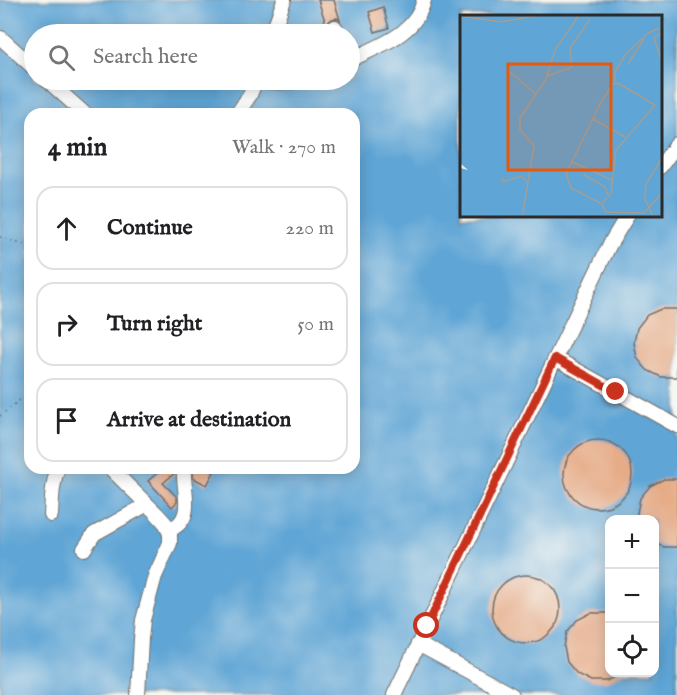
<!DOCTYPE html>
<meta charset="utf-8">
<style>
:root{--surface:#fff;--page:#f2f2f2;--text:#202124;--muted:#757577;--line:#e0e0e0}
body{margin:0;font-family:"IM FELL English",serif;background:var(--page);color:var(--text)}
.controls{position:absolute;right:18px;bottom:18px;display:grid;overflow:hidden;border-radius:12px;box-shadow:0 3px 15px #0003}
.controls button{width:54px;height:54px;display:grid;place-items:center;padding:0;border:0;border-bottom:2px solid var(--line);background:var(--surface);color:var(--text);font:30px sans-serif}
.stop{position:absolute;width:18px;height:18px;margin:-14px;border:4px solid #c8321e;border-radius:50%;background:#fff}
.stop.end{background:#c8321e;border-color:#fff;box-shadow:0 2px 6px #0008}
.list{margin:0;padding:0;list-style:none}
h2{display:flex;justify-content:space-between;align-items:center;height:78px;margin:0;padding:0 24px;font-size:26px}
h2 small{font-size:20px;font-weight:400;color:var(--muted)}
.list li{display:grid;grid-template-columns:39px 1fr auto;gap:18px;align-items:center;box-sizing:border-box;height:84px;margin:0 12px 12px;padding:0 12px;border:2px solid var(--line);border-radius:18px}
.list b{display:block;font-size:22px;white-space:nowrap}
.list em{font-size:20px;font-style:normal;color:var(--muted)}
.icon{flex:none;width:33px;height:33px;fill:none;stroke:currentColor;stroke-width:2;stroke-linecap:round;stroke-linejoin:round}
.map{position:relative;flex:none;width:677px;height:695px;overflow:hidden}
.search{position:absolute;background:var(--surface);box-shadow:0 3px 15px #0003;left:24px;top:24px;width:336px;height:66px;display:flex;align-items:center;gap:15px;box-sizing:border-box;padding:0 21px;border-radius:33px;color:var(--muted);font-size:22px}
.panel{position:absolute;background:var(--surface);box-shadow:0 3px 15px #0003;left:24px;top:108px;width:336px;height:366px;border-radius:18px}
.map>svg:first-child{display:block}
.water{fill:#5fa5d5;stroke:#456880;stroke-width:1.5;fill-rule:evenodd}
.building{fill:#e6ab87}
.lines{fill:none;stroke-linecap:round;stroke-linejoin:round}
.minor-casing{stroke:#716e68;stroke-width:16}
.path{stroke:#716e68;stroke-width:1.5;stroke-dasharray:1.5 4.5;stroke-linecap:butt}
.minor{stroke:#fff;stroke-width:14}
.route{stroke:#c8321e;stroke-width:8}
.inset-road{fill:none;stroke:#a39e94;stroke-width:1.5}
.view{fill:#e8590c;fill-opacity:0.15;stroke:#e8590c;stroke-width:3}
.inset-edge{fill:none;stroke:#2b2b2b;stroke-width:3}
</style>
<div class="map">
<svg width="677" height="695" viewBox="0 0 677 695">
<rect width="100%" height="100%" fill="#f6f6f2"/>
<filter id="ink" filterUnits="userSpaceOnUse"><feTurbulence type="fractalNoise" baseFrequency=".0167" numOctaves="2"/><feDisplacementMap in="SourceGraphic" scale="12" xChannelSelector="R" yChannelSelector="G"/><feConvolveMatrix kernelMatrix="1 2 1 2 8 2 1 2 1" color-interpolation-filters="sRGB"/></filter>
<filter id="wash" filterUnits="userSpaceOnUse"><feTurbulence type="fractalNoise" baseFrequency=".008" numOctaves="4" result="noise"/><feDisplacementMap in="SourceGraphic" scale="24" xChannelSelector="R" yChannelSelector="G"/><feGaussianBlur stdDeviation="1.35" result="paint"/><feColorMatrix in="noise" values="0 0 0 0 0 0 0 0 0 0 0 0 0 0 0 0 0 1.4 0 .05"/><feComposite in="paint" operator="in"/></filter>
<g filter="url(#wash)">
<rect width="100%" height="100%" fill="#f3ebda"/>
<path class="water" d="M 0,0 L 677,0 L 677,695 L 0,695 ZM 461,16 L 660,16 L 660,216 L 461,216 ZM 34,34 L 350,34 L 350,80 L 34,80 ZM 30,114 L 354,114 L 354,468 L 30,468 ZM 610,520 L 654,520 L 654,672 L 610,672 Z"/>
<g id="blocks">
<path class="building" d="M 318,0 L 334,0 L 340,20 L 337,18 L 332,19 L 326,24 Z
M 383,7 L 389,28 L 375,32 L 369,12 Z
M 661,309 L 677,309 L 677,377 L 661,377 L 647,370 L 637,358 L 634,343 L 637,328 L 647,315 Z
M564 474a34 34 0 1 1 68 0a34 34 0 1 1-68 0Z
M 163,468 L 175,468 L 175,473 L 163,483 L 177,497 L 177,502 L 172,507 L 148,481 Z
M 193,468 L 207,468 L 214,472 L 207,485 L 193,478 Z
M 664,479 L 677,479 L 677,547 L 664,547 L 654,543 L 654,519 L 638,519 L 637,513 L 640,498 L 650,486 Z
M492 609a34 34 0 1 1 68 0a34 34 0 1 1-68 0Z
M 591,613 L 607,613 L 609,614 L 609,672 L 625,672 L 607,681 L 591,681 L 577,674 L 567,662 L 564,647 L 567,632 L 577,620 Z"/>
</g>
</g>
<g filter="url(#ink)">
<use href="#blocks" fill-opacity="0" stroke="#716e68" stroke-width="1.5"/>
<g class="lines">
<defs>
<path id="minor" d="M 335,27 L 338,34
M 272,34 L 284,0
M 1,38 L 34,68
M 350,60 C 378,46 416,35 424,0
M 47,80 L 85,114
M 259,80 C 275,84 288,83 304,80
M 237,114 L 250,95 L 256,80
M 660,167 L 677,144
M 555,358 L 677,426
M 110,468 L 157,514 L 166,524 L 170,534 L 170,543 L 155,576 L 143,620 L 141,639 L 138,695
M 51,515 C 52,499 52,483 58,468
M 169,530 C 197,519 182,490 184,468
M 84,549 L 94,534 L 146,505
M 418,644 L 512,695
M 394,695 L 507,460 L 594,277 L 610,244 L 627,216"/>
</defs>
<use href="#minor" class="minor-casing"/>
<path class="path" d="M 0,237 L 30,247
M 0,416 L 30,392"/>
<use href="#minor" class="minor"/>
</g>
</g>
<g class="lines" filter="url(#ink)">
<path class="route" d="M 427,626 L 555,358 L 616,392"/>
</g>
<g transform="translate(460 15)">
<rect width="202" height="202" fill="#f3ebda"/>
<path d="M 0,0 L 202,0 L 202,202 L 0,202 L 0,153 L 8,155 L 0,148 Z" fill="#5fa5d5"/>
<path class="inset-road" d="M 0,1 L 41,7 L 79,0M 201,16 L 203,42M 201,18 L 194,23 L 203,50M 168,49 L 184,24M 48,55 L 76,79M 87,61 L 112,52 L 110,33 L 130,4M 155,67 L 155,57 L 165,40 L 188,18 L 202,12M 158,68 L 195,90 L 156,135 L 151,178 L 142,189 L 111,173 L 106,159 L 141,87 L 153,69 ZM 133,104 L 165,122M 112,147 L 152,165M 123,159 L 145,172 L 148,180M 42,162 L 43,167 L 61,161 L 67,167M 142,189 L 146,197 L 184,198 L 203,177M 62,203 L 74,131 L 60,115 L 60,103 L 86,64 L 95,35 L 119,0M 194,203 L 185,184 L 186,169 L 203,141"/>
<path class="view" d="M 48,49 L 151,49 L 151,155 L 48,155 Z"/>
<rect width="202" height="202" class="inset-edge"/>
</g>
</svg>
<div class="controls">
<button>+</button>
<button>−</button>
<button><svg class="icon" aria-label="locate" viewBox="0 0 24 24"><circle cx="12" cy="12" r="6"/><path d="M12 2v4M12 18v4M2 12h4M18 12h4"/></svg></button>
</div>
<div class="stop" style="left:427px;top:626px"></div>
<div class="stop end" style="left:616px;top:392px"></div>
<div class="search"><svg class="icon" aria-label="search" viewBox="0 0 24 24"><circle cx="10" cy="10" r="6"/><path d="M15 15l6 6"/></svg>Search here</div>
<section class="panel">
<h2>4 min<small>Walk · 270 m</small></h2>
<ul class="list">
<li><svg class="icon" aria-label="ahead" viewBox="0 0 24 24"><path d="M12 20V5M6 11l6-6 6 6"/></svg><div><b>Continue</b></div><em>220 m</em></li>
<li><svg class="icon" aria-label="right" viewBox="0 0 24 24"><path d="M7 20v-9h11M14 6l5 5-5 5"/></svg><div><b>Turn right</b></div><em>50 m</em></li>
<li><svg class="icon" aria-label="arrive" viewBox="0 0 24 24"><path d="M6 21V4h12l-3 4 3 4H6"/></svg><div><b>Arrive at destination</b></div></li>
</ul>
</section>
</div>
